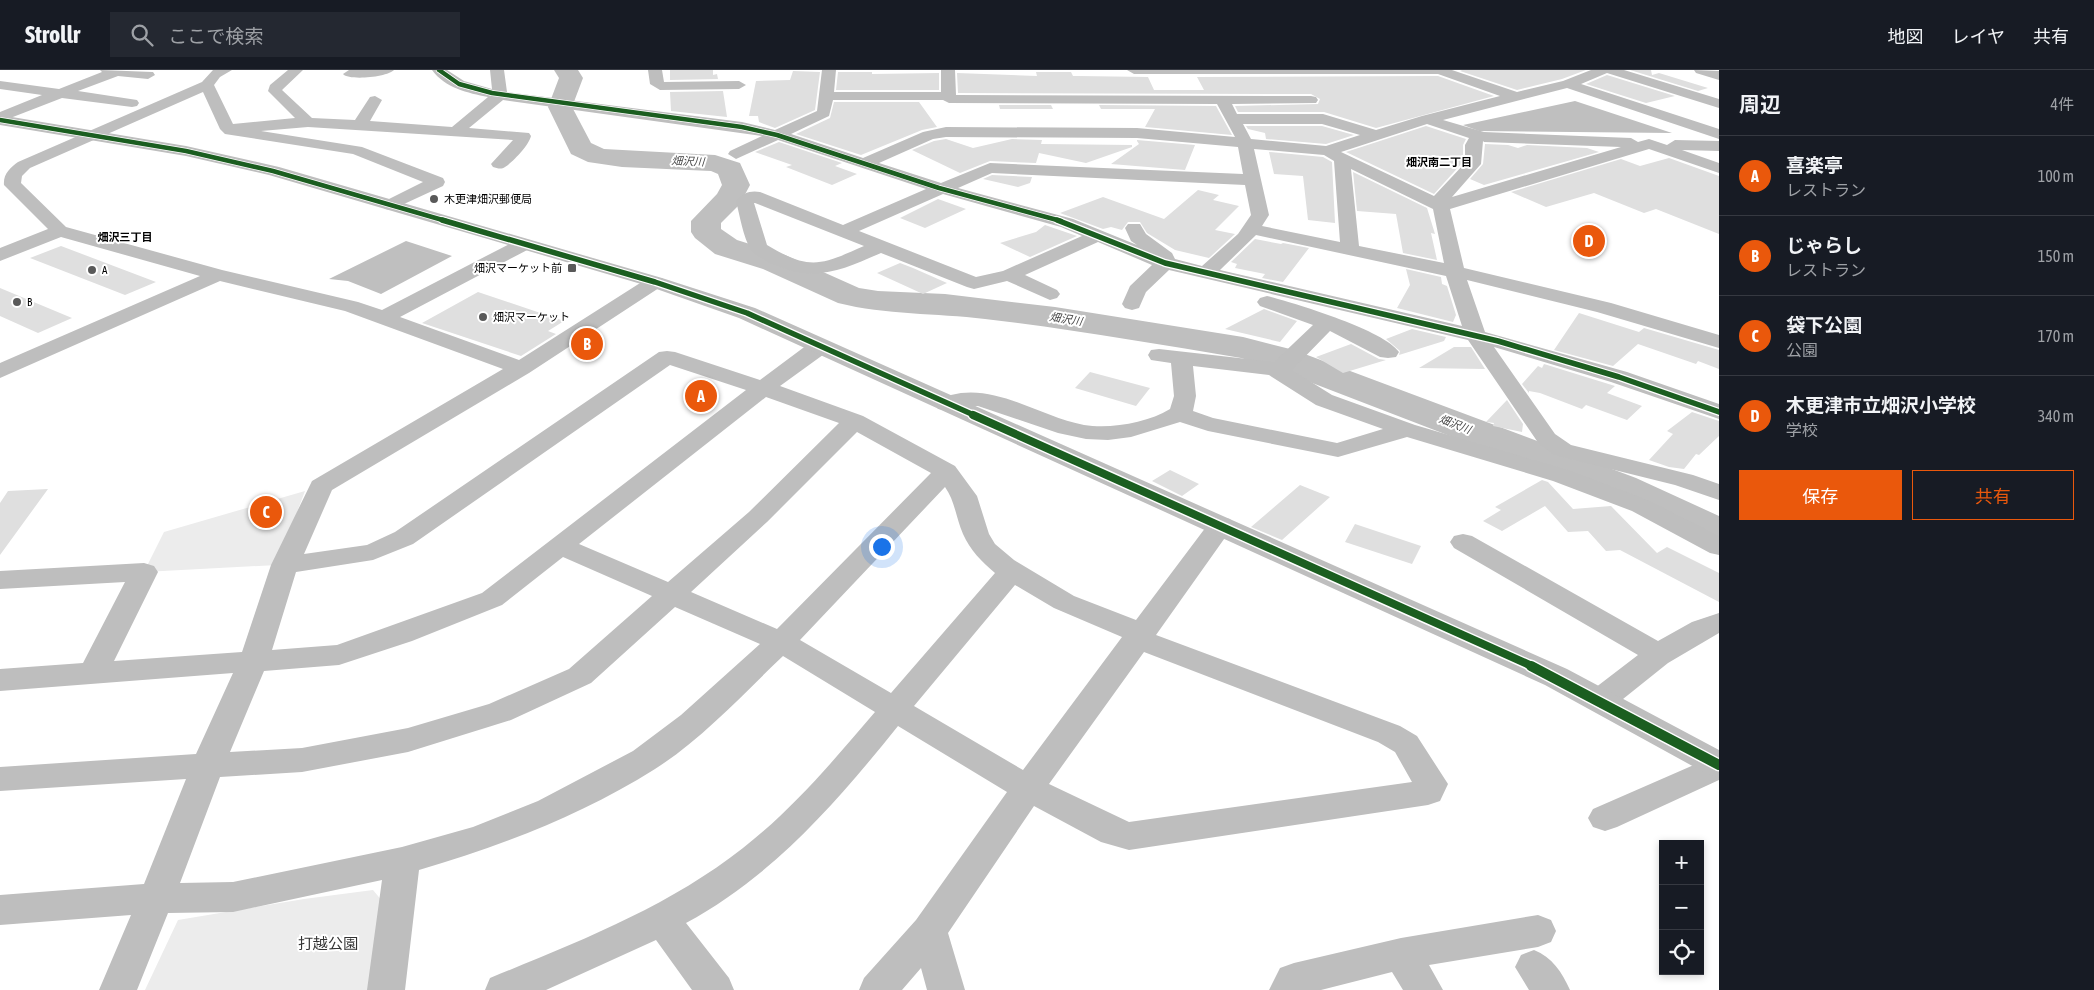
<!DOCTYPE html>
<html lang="ja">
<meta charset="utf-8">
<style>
:root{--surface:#171b24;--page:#242831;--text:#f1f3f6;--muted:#9ea1a6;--line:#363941;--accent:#ea580c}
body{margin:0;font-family:"Asap Condensed","Noto Sans JP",sans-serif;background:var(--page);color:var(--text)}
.controls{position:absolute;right:15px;bottom:15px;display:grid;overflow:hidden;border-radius:0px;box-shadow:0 2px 8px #0003}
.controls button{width:45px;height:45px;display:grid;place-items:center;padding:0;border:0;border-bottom:1px solid var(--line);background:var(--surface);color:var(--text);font:25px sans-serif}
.you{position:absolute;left:881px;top:476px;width:18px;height:18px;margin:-12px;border:4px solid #fff;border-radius:50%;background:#1a73e8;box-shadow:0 0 0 8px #1a73e833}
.badge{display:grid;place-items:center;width:32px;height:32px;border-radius:50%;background:var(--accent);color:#fff;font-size:16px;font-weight:700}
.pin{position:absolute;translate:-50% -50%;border:2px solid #fff;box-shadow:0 1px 5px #0006}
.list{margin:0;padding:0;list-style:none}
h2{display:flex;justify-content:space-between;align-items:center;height:65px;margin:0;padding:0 20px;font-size:21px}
h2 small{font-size:16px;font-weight:400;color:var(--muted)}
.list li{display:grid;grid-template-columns:32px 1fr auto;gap:15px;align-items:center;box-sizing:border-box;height:80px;padding:0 20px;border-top:1px solid var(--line)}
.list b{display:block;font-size:19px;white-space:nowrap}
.list p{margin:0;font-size:16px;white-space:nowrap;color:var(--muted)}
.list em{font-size:16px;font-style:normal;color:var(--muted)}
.actions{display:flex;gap:10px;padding:15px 20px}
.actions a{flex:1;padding:11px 0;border:1px solid var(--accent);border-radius:0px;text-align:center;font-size:18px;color:var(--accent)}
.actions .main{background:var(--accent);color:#fff}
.icon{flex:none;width:28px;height:28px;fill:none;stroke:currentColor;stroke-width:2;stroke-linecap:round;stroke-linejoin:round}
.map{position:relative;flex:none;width:1719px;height:920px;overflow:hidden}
header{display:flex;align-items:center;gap:30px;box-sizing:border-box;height:70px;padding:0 25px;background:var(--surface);border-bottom:1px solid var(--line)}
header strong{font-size:24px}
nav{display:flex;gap:28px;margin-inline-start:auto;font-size:18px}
.search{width:350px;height:45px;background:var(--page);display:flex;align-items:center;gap:12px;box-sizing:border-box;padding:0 18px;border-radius:0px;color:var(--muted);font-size:19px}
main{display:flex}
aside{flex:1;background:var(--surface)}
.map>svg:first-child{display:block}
.green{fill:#ececec}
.water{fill:#bfbfbf}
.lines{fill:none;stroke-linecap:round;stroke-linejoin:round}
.river{fill:#bfbfbf;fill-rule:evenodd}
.building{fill:#dfdfdf}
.minor{fill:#bebebe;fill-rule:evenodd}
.tertiary{fill:#bebebe;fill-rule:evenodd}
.cycleway-far3-casing{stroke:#fff;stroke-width:6}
.cycleway-far2-casing{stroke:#fff;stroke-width:8}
.cycleway-far1-casing{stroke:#fff;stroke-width:11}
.cycleway-casing{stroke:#fff;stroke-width:13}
.cycleway-far3{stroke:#1b5e20;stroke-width:4.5}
.cycleway-far2{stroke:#1b5e20;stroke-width:5.5}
.cycleway-far1{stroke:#1b5e20;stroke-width:8}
.cycleway{stroke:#1b5e20;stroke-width:10}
.poi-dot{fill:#595959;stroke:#fff;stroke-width:2}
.labels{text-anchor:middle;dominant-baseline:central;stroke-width:4;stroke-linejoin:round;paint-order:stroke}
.far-water-label{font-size:11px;font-style:italic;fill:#444;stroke:#fff}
.far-neighbourhood-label{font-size:11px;font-weight:bold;fill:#000;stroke:#fff}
.far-poi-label{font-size:11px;fill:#000;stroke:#fff;text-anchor:start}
.near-park-label{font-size:15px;fill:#333;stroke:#fff}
</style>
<header>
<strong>Strollr</strong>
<div class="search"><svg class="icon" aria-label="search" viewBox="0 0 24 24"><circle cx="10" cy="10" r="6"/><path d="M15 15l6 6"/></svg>ここで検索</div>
<nav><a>地図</a><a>レイヤ</a><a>共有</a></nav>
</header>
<main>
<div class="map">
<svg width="1719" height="920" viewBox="0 0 1719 920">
<rect width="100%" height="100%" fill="#fff"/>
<path class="green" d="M 305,421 L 277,495 L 144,502 L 164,462 Z
M 373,820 L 383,832 L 369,920 L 145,920 L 178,850 L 304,829 Z"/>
<path class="water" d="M 1575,31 L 1672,63 L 1479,61 L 1463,55 Z
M 406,171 L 452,186 L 381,224 L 348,211 L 329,209 Z"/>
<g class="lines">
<path class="river" d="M 554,0 L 578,0 L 583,8 L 572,37 L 591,73 L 604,79 L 715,85 L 740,93 L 750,115 L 740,134 L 721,153 L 721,159 L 737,170 L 785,185 L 859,218 L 878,221 L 945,224 L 1055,237 L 1243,267 L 1294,280 L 1636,408 L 1719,446 L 1719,476 L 1703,472 L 1606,426 L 1268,296 L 1241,288 C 1156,274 1071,259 985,249 C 936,243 886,245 838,233 L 763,199 L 715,184 L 695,168 L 691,162 L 691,151 L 717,124 L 722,115 L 718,104 L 711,101 L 622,97 L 588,92 L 571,84 L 548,37 L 559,8 Z"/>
</g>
<path class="building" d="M 670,0 L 713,0 L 713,5 L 717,4 L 718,9 L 721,9 L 670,10 Z
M 1462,0 L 1586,0 L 1562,9 L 1517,20 L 1460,1 Z
M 1630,0 L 1651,0 L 1652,5 L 1659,3 L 1708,18 L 1698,21 Z
M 793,1 L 820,2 L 815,40 L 775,58 L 759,52 L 758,46 L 749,46 L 756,11 L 790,10 Z
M 838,2 L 872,2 L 872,4 L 939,3 L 939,20 L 836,20 Z
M 1036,2 L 1071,2 L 1073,6 L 1078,6 L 1148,7 L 1154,20 L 1204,20 L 1197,7 L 1438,6 L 1494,26 L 1376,58 L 1324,42 L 1238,42 L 1235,36 L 1318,34 L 1320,29 L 1311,24 L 958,23 L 957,3 L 1037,6 Z
M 1607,5 L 1675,26 L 1646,33 L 1586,14 Z
M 723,21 L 727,47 L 671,41 L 670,22 Z
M 834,32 L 919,32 L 937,57 L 922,60 L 861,85 L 796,64 L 830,48 Z
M 999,35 L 1051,35 L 1053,39 L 1000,39 Z
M 1099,35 L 1216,36 L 1232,65 L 1145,57 L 1155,39 L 1101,39 Z
M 1246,56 L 1322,56 L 1354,65 L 1326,74 L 1266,69 L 1265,63 L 1248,59 Z
M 1426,56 L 1466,69 L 1463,75 L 1463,92 L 1434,124 L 1346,82 Z
M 946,69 L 973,78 L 1012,69 L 1042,70 L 1041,74 L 1132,75 L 1132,77 L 1086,93 L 1039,83 L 1036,93 L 990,91 L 960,103 L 912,80 L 934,71 Z
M 1137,71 L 1137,70 L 1195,75 L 1185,100 L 1111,94 L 1139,74 Z
M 779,72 L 842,93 L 835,96 L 857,104 L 832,115 L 786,97 L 792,95 L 755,82 Z
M 1485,74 L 1508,75 L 1518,78 L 1527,75 L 1587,78 L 1599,82 L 1484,115 L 1470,109 L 1483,94 Z
M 1269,82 L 1323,87 L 1332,92 L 1335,153 L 1308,150 L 1303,106 L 1274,104 Z
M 1669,88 L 1719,106 L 1719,164 L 1656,139 L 1644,143 L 1594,123 L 1546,137 L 1511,122 L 1621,89 L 1640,96 Z
M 1353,102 L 1427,138 L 1435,164 L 1431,163 L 1437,190 L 1403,183 L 1396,144 L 1357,141 Z
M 992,105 L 1032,107 L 1030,113 L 1018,117 L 983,109 Z
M 1198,120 L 1219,125 L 1213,130 L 1239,136 L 1215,160 L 1235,164 L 1209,188 L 1175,180 L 1147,163 L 1140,152 L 1128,152 L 1122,160 L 1111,157 L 1103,159 L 1060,143 L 1103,127 L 1164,149 Z
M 938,129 L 966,139 L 925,158 L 900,148 Z
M 1045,155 L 1077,166 L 1030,187 L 1000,173 L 1036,162 Z
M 1255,169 L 1281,174 L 1283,173 L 1309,178 L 1283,212 L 1262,208 L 1265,204 L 1235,198 L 1237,194 L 1231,192 Z
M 61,176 L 156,212 L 125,225 L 30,188 Z
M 900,193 L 913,198 L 947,213 L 923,224 L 877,203 Z
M 1406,199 L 1441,207 L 1442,214 L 1447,216 L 1456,245 L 1453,252 L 1397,238 L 1410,215 Z
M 0,218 L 72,248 L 38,263 L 0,246 Z
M 478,222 L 564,251 L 548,261 L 556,264 L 521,286 L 422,253 Z
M 1264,239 L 1297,251 L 1280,272 L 1225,259 Z
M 1579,243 L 1639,262 L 1644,258 L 1719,280 L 1719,299 L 1698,291 L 1696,294 L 1638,274 L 1613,296 L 1554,280 Z
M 1412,259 L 1446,267 L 1444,271 L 1399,285 L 1400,281 L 1386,269 Z
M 1351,274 L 1379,289 L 1386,290 L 1343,303 L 1316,287 Z
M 1454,277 L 1471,277 L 1485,299 L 1419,298 Z
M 1544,294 L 1615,316 L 1607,323 L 1642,336 L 1627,350 L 1586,335 L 1582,339 L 1540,323 L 1529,321 L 1529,323 L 1522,314 L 1538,296 L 1542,298 Z
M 1090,302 L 1150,318 L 1136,336 L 1075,318 Z
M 1507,330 L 1523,354 L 1522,362 L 1493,356 L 1494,353 L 1486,352 Z
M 1692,342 L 1719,351 L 1719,366 L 1699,385 L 1696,384 L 1684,399 L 1669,397 L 1649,390 L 1673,364 L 1667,361 Z
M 1170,400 L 1199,414 L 1182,426 L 1152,411 Z
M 1542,410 L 1548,412 L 1573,439 L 1611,436 L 1657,483 L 1667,477 L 1719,503 L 1719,532 L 1620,480 L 1606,481 L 1588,461 L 1568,462 L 1545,436 L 1502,461 L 1483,451 L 1501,440 L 1495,437 Z
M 1300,415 L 1330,427 L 1282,470 L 1251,457 Z
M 48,419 L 0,485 L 0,433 L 8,421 Z
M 1355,454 L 1421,476 L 1412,494 L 1345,472 Z"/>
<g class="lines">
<path class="minor" d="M 100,0 L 153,2 L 155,5 L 148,9 L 118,6 L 78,21 L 137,30 L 139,33 L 137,36 L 132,37 L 62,28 L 0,52 L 0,42 L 42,25 L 0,19 L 0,11 L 59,19 L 102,2 Z
M 213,0 L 232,0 L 220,7 L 214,15 L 233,54 L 295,48 L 268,21 L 270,15 L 288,0 L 303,0 L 282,20 L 312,48 L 355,50 L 370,27 L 375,26 L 382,30 L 370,51 L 452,57 L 488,27 C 468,23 445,18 432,0 L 447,0 L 464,11 L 492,19 L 490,0 L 504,0 L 507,22 L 742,52 L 775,60 L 817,41 L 822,0 L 836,0 L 834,22 L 941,22 L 941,0 L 955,0 L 956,25 L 1311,26 L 1316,27 L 1318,30 L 1316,33 L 1232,34 L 1237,44 L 1323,44 L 1376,60 L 1422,46 L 1500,26 L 1438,4 L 1134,4 L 1127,0 L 1452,0 L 1517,22 L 1563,11 L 1591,0 L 1624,0 L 1719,29 L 1719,38 L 1607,3 L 1581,14 L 1719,59 L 1719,69 L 1567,18 L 1443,50 L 1484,62 L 1631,68 L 1638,72 L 1649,69 L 1667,75 L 1675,70 L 1719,71 L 1719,81 L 1682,80 L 1719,93 L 1719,103 L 1649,79 L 1450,139 L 1464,198 L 1611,233 L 1719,265 L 1719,278 L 1597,242 L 1467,210 L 1485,262 L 1627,302 L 1719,334 L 1719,349 L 1611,312 L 1494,277 L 1555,364 L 1571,375 L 1693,405 L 1719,414 L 1719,430 L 1675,415 L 1554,385 L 1539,374 L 1468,270 L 1169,200 L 1146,222 L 1139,238 L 1132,240 L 1125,238 L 1122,234 L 1130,216 L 1152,195 L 1098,172 L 1025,205 L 1057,220 L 1060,224 L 1057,228 L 1050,230 L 1007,211 L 974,219 L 967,217 L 881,183 C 842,200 815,213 773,194 C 766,191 755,186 751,180 C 743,167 740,146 736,131 C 742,123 751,120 760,122 L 843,155 L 926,119 L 778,70 L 736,89 L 728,84 L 730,81 L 762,66 L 503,30 L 469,58 L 529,63 L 531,66 C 529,75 513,92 505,97 C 501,100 497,98 493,97 L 491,94 L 513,70 L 308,57 L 261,61 L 362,77 L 443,108 L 445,112 L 443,116 L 391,140 L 385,139 L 382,135 L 385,131 L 423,112 L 353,84 L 225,64 L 220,59 L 203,22 L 30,98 L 22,106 L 21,113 L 66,157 L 222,200 L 358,232 L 382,240 L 517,170 L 531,170 L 533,174 L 531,178 L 400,247 L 519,290 L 648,208 L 662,208 L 665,212 L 662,216 L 529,303 L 332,420 L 304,484 L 367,475 L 395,462 L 659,282 L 667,281 L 675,282 L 760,310 L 811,272 L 819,271 L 827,272 L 830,277 L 827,282 L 780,316 L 863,346 L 955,396 L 977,426 L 989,464 L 995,474 L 1014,490 L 1074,526 L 1136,550 L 1212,449 L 1221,447 L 1230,449 L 1234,455 L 1156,565 L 1400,656 L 1417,666 L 1448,714 L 1440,731 L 1428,735 L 1129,780 L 1101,772 L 1034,736 L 948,863 L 965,920 L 927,920 L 921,898 L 902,920 L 859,920 L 864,908 L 916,850 L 1007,722 L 898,656 C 836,733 774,805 686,853 L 729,908 L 734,920 L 692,920 L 656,870 L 546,920 L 485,920 L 490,908 C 578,872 668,837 743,778 C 793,739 834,690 875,642 L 783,586 C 742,625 702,669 655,699 C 582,745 501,776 419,800 L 405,920 L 367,920 L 382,810 L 233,842 L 168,843 L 137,920 L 99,920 L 131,845 L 0,855 L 0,825 L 144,814 L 186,709 L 0,721 L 0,697 L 196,684 L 233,603 L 0,621 L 0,599 L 83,593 L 125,512 L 0,519 L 0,501 L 144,493 L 154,496 L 158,502 L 114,591 L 242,582 L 271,495 L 312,411 L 503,299 L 345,241 L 220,211 L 0,308 L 0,293 L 200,206 L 61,167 L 0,191 L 0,178 L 48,159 L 4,115 C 3,104 10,98 18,92 L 202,12 ZM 833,30 L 943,30 L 949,33 L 1217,34 L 1235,67 L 1137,58 L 946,57 L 923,62 L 863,88 L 791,64 L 829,46 ZM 1243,54 L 1322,54 L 1360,65 L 1326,76 L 1251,69 ZM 1427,54 L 1469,68 L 1465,75 L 1465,93 L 1434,126 L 1341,82 ZM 946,67 L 1137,68 L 1238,77 L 1243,104 L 990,93 L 941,113 L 879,93 L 933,69 ZM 1483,71 L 1484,72 L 1621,77 L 1452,127 L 1481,94 ZM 1254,79 L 1324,85 L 1334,91 L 1340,172 L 1262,156 L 1269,145 ZM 1351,99 L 1433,139 L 1444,193 L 1359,176 ZM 992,103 L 1245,115 L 1251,145 L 1238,164 L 1202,196 L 1175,189 L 1172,183 L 1146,164 L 1140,154 L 1128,154 L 1125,158 L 1131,171 L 1137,175 L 1073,149 L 958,118 ZM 943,124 L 1061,157 L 1082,166 L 1003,201 L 976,207 L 859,161 ZM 754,133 L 755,133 L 864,176 C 821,195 810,201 767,175 ZM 1256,165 L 1446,206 L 1462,256 L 1220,200 ZM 670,295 L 746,320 L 482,523 L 337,575 L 272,580 L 296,502 L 373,490 L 413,474 ZM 766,327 L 839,353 L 749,442 L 668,512 L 579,474 ZM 857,362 L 931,403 L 777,559 L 691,522 L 767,452 ZM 945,417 C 955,431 956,448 963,464 C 970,480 982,492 995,503 L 891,623 L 800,570 ZM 563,487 L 652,526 L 569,599 L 489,634 L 408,658 L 302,678 L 230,682 L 264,601 L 339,595 L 412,571 L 502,535 ZM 1015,515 L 1054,538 L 1122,567 L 1023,700 L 914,636 ZM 675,537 L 760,574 L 681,645 L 633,681 L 538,731 L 473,757 L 402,777 L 233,812 L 180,813 L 220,707 L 302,702 L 408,682 L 511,650 L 591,613 ZM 1144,582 L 1378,672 L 1395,682 L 1412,712 L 1129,752 L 1049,714 Z
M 349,0 L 394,0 C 388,7 349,11 343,4 Z
M 648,0 L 662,0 L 664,12 L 739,11 L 746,15 L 739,19 L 660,20 L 650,14 Z
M 1694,0 L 1719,1 L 1719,10 L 1696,3 Z
M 1267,226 C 1294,233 1384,260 1399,282 L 1396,287 L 1388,288 L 1380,287 L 1330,261 L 1292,300 L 1332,325 L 1415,355 L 1571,401 L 1650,431 L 1719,466 L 1719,485 L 1710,483 L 1632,441 L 1553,411 L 1407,367 L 1338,387 L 1208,361 L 1180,352 L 1131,367 L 1108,370 L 1086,369 L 1058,363 L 978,336 C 964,335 952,342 938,339 L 935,334 C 939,328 944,327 951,325 C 996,313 1040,347 1084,355 C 1111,359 1147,353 1170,339 L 1174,326 L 1171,293 L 1151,290 L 1148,285 L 1151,280 L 1159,279 L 1274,292 L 1313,255 L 1260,236 L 1257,232 L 1260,228 ZM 1193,296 L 1269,305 L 1316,335 L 1383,359 L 1337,373 L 1213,348 L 1193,341 L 1196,326 Z
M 1463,464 L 1472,466 L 1658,571 L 1692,552 L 1719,543 L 1719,563 L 1668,593 L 1613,637 L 1602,640 L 1591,637 L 1587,629 L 1591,621 L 1638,585 L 1454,478 L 1450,472 L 1454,466 Z
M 1719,684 L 1719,710 L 1617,757 L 1605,761 L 1593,757 L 1588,748 L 1593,739 Z
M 1538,845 L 1551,850 L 1556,861 L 1551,872 L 1538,877 L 1429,895 L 1443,920 L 1403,920 L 1392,902 L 1321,920 L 1269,920 L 1280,898 L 1294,893 L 1401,868 Z
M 1534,880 C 1552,887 1562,902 1570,920 L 1529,920 L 1515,897 L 1521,885 Z"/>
<path class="tertiary" d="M 0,45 L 186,76 L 279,97 L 662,208 L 755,238 L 1567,599 L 1719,680 L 1719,708 L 1707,704 L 1545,615 L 739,248 L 648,216 L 269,105 L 186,86 L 0,55 Z"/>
<defs>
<path id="cycleway-far3" d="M 439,0 L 459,14 L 492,23 L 742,57 L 777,65 L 939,118 L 1061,151
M 0,50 L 186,81 L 273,101 L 446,151"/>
<path id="cycleway-far2" d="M 442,150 L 655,212 L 747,243 L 976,346
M 1057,150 L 1165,193 L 1498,271 L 1619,307 L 1719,342"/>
<path id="cycleway-far1" d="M 973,345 L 1534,597"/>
<path id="cycleway" d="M 1531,596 L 1719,695"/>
</defs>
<use href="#cycleway-far3" class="cycleway-far3-casing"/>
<use href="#cycleway-far2" class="cycleway-far2-casing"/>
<use href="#cycleway-far1" class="cycleway-far1-casing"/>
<use href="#cycleway" class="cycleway-casing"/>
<use href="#cycleway-far3" class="cycleway-far3"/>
<use href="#cycleway-far2" class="cycleway-far2"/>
<use href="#cycleway-far1" class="cycleway-far1"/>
<use href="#cycleway" class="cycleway"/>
</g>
<g class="poi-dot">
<circle cx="434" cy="129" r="5"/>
<rect x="567" y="193" width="10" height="10" rx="2.5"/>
<circle cx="92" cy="200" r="5"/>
<circle cx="17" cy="232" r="5"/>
<circle cx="483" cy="247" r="5"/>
</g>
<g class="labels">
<g class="far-water-label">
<text transform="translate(688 91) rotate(3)">畑沢川</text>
<text transform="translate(1066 249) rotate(9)">畑沢川</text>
<text transform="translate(1455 354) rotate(21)">畑沢川</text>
</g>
<g class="far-neighbourhood-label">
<text x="1439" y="92">畑沢南二丁目</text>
<text x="125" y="167">畑沢三丁目</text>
</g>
<g class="far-poi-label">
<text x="444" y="129">木更津畑沢郵便局</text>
<text x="562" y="198" text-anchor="end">畑沢マーケット前</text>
<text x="102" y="200">A</text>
<text x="27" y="232">B</text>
<text x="493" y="247">畑沢マーケット</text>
</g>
<g class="near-park-label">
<text x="328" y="873">打越公園</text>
</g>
</g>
</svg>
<div class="controls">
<button>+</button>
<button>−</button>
<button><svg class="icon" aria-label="locate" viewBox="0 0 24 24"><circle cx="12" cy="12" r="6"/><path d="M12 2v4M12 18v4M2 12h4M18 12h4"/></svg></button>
</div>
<div class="you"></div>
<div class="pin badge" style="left:701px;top:326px">A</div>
<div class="pin badge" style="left:587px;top:274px">B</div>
<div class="pin badge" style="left:266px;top:442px">C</div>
<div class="pin badge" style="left:1589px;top:171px">D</div>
</div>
<aside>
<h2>周辺<small>4件</small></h2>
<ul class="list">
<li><span class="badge">A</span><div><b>喜楽亭</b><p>レストラン</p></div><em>100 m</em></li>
<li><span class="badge">B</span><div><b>じゃらし</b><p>レストラン</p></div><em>150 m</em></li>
<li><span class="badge">C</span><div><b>袋下公園</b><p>公園</p></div><em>170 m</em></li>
<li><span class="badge">D</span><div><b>木更津市立畑沢小学校</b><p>学校</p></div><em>340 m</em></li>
</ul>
<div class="actions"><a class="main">保存</a><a>共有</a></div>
</aside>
</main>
